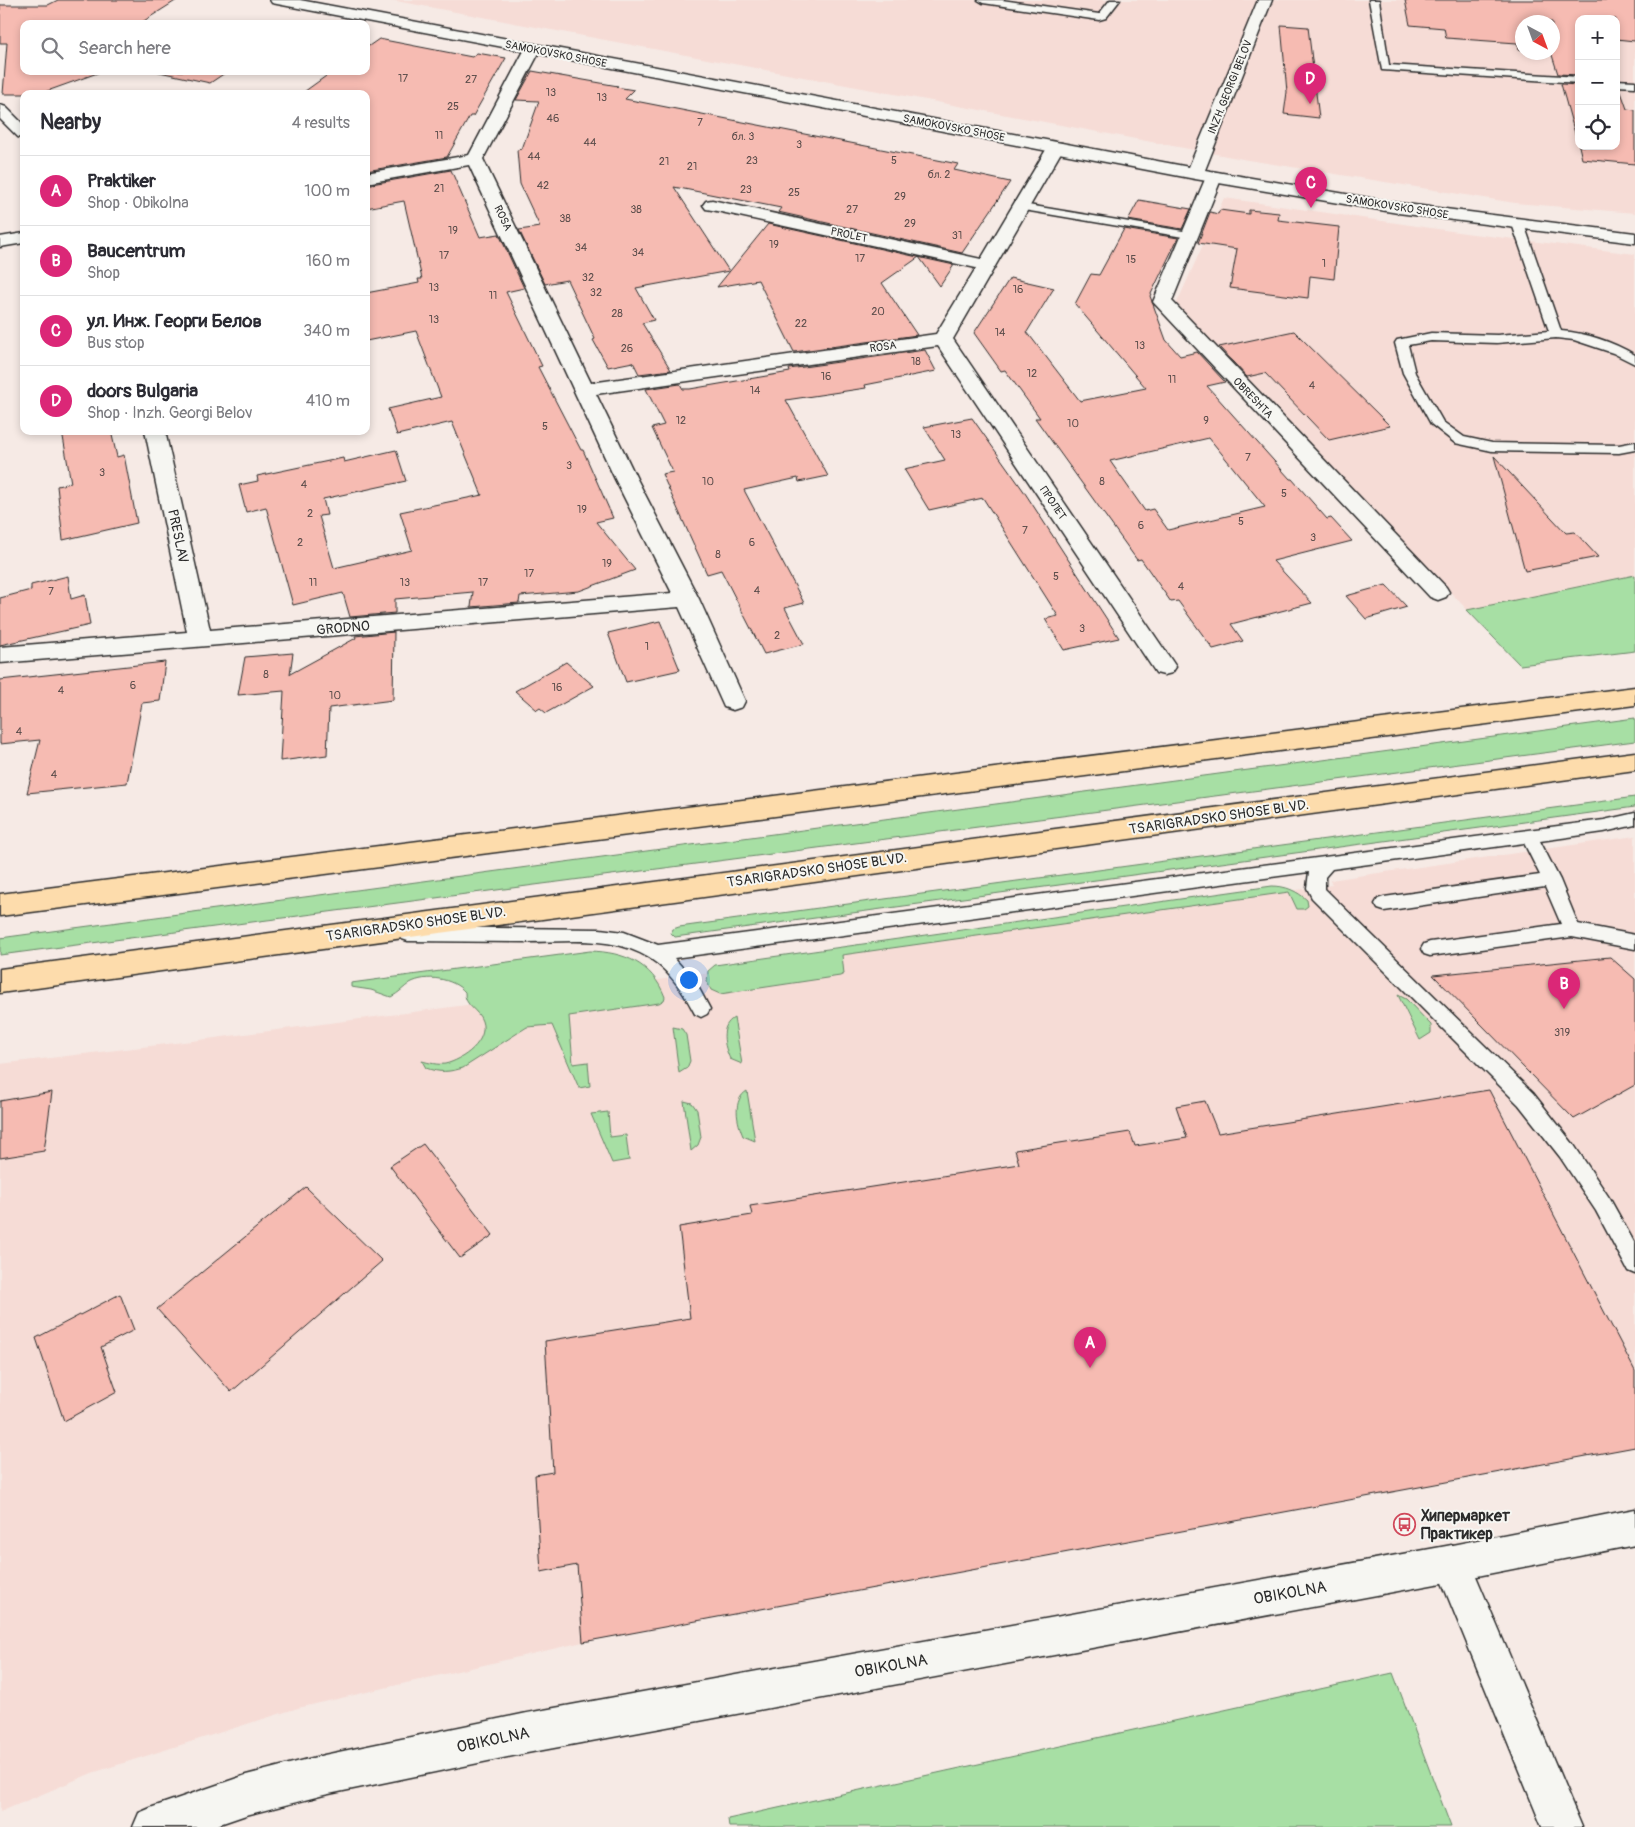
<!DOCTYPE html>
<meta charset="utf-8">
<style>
:root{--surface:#fff;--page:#f7f7f7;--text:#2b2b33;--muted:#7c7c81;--line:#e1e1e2;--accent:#db2777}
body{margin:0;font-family:Pangolin,sans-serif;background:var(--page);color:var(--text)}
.controls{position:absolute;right:15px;top:15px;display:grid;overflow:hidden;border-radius:10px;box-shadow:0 2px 8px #0003}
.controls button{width:45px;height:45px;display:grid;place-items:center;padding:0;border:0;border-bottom:1px solid var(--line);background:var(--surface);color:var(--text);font:25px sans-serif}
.compass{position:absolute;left:1515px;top:15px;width:45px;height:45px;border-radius:50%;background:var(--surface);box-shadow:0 2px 8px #0003;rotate:139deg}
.you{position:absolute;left:688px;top:979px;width:18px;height:18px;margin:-12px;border:4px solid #fff;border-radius:50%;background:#1a73e8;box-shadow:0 0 0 8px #1a73e833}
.badge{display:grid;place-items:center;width:32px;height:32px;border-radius:50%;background:var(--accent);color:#fff;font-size:16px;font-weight:700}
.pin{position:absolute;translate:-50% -41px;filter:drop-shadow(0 1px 2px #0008)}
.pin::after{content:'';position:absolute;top:26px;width:18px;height:15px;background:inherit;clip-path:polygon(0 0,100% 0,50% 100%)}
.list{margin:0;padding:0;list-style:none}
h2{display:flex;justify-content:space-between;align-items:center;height:65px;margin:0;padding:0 20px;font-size:21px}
h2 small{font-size:16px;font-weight:400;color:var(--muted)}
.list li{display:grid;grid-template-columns:32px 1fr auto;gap:15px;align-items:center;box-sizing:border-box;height:70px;padding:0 20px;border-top:1px solid var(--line)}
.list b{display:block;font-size:19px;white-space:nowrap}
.list p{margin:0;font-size:16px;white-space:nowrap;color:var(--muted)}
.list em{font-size:16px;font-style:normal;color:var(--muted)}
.icon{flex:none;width:28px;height:28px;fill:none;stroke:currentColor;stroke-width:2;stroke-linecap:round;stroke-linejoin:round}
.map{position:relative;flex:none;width:1635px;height:1827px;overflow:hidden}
.search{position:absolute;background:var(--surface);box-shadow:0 2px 8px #0003;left:20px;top:20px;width:350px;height:55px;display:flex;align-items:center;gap:12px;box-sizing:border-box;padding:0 18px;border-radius:10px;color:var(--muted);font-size:19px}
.panel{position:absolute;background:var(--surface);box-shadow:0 2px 8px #0003;left:20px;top:90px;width:350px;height:345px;border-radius:10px}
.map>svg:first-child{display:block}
.built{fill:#f6dcd6;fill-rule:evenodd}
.green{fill:#a7dfa4;stroke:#698568}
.building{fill:#f6bbb2;stroke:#2b2b2b;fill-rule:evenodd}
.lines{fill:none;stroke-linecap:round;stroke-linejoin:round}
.lane-casing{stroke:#2b2b2b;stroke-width:3}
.street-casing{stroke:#2b2b2b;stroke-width:3}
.secondary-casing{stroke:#2b2b2b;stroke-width:3}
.highway-casing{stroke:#2b2b2b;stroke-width:3}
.lane{fill:#f6f6f2;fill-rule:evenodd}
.street{fill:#f6f6f2;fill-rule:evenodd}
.secondary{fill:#f6f6f2;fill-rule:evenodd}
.highway{fill:#fddcac;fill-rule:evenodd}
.labels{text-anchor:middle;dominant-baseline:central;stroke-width:4;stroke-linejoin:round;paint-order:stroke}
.far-street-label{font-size:11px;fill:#2b2b2b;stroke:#f6f6f2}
.number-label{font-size:11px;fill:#5e4f4d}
.street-label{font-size:14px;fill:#2b2b2b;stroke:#f6f6f2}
.near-poi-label{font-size:16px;font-weight:bold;fill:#2b2b2b;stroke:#f6f6f2;text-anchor:start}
.near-street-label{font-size:16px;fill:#2b2b2b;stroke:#f6f6f2}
</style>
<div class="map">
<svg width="1635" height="1827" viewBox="0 0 1635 1827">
<rect width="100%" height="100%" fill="#f6eae5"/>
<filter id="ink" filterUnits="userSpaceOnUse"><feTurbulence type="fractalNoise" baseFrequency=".02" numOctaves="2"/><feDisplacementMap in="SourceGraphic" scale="10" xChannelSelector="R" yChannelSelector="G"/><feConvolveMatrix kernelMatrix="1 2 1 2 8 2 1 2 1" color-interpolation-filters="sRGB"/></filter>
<g filter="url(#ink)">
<path class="built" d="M 391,0 L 1635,0 L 1635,213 L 1515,203 L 1248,160 ZM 1579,19 L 1616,19 L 1616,146 L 1579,146 ZM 1522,22 L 1552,22 L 1552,52 L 1522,52 Z
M 1224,198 L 1465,233 L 1635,254 L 1635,651 L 1520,665 L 1176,305 Z
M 1635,836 L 1635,1447 L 583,1642 L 298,1708 L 92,1773 L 0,1812 L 0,1064 L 192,1041 L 703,974 L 1332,885 L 1330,880 Z"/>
<path class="green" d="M 1635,575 L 1635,651 L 1520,665 L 1467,610 Z
M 1635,718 L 1635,741 L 0,955 L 0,938 Z
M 1635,797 L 1635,807 L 675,937 L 671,933 L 673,929 L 679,927 Z
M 1272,886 C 1286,886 1297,891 1307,900 L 1308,906 L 1304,909 L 1297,909 L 1289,892 L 842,955 L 844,974 L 840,976 L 720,994 L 711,990 L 707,982 L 708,971 L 715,965 Z
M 590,951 C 624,952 652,963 665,997 L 664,1000 L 659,1003 L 569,1016 L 573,1064 L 588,1062 L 590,1086 L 579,1088 L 552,1025 L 527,1027 L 463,1068 C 450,1072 439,1073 426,1068 L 422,1061 C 430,1063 437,1065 445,1064 C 463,1060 489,1041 482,1021 C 478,1009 464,1006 465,992 C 453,978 426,974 410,983 C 403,988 399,993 391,997 L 371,990 L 351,987 L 351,983 Z
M 1398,995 L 1406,999 L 1431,1025 L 1431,1033 L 1420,1040 Z
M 734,1018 L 742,1064 L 730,1059 C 724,1046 719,1026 734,1018 Z
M 673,1027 L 682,1029 L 686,1035 L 690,1061 L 687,1068 L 679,1073 Z
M 747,1091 L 755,1141 L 743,1136 C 737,1122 732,1100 747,1091 Z
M 684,1101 L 692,1103 L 697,1110 L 701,1137 L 698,1145 L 691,1151 Z
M 608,1112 L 610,1137 L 626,1135 L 629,1160 L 612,1163 L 591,1114 Z
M 1393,1673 L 1451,1827 L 729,1827 L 728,1819 Z"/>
<path class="building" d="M 58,0 L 177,0 L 139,24 L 24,24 L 24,71 L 103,71 L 39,94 L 3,94 L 7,43 L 0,43 L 0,5 L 48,5 Z
M 1405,0 L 1635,0 L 1635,41 L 1616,39 L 1616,19 L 1579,19 L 1579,75 L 1558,74 L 1551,52 L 1552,22 L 1522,22 L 1522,50 L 1519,49 L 1517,43 L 1446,38 L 1444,28 L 1410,25 Z
M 1281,25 L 1308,27 L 1319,118 L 1284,114 L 1287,92 Z
M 379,39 L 472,57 L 477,53 L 506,58 L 473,116 L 470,116 L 447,157 L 366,171 L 366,94 L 301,94 L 333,71 L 366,71 L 366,48 Z
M 155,71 L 228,71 L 210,83 Z
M 532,71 L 618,86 L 616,87 L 634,90 L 625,99 L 958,164 L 954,170 L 1010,182 L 962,253 L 778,212 L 781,208 L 674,187 L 729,271 L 636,288 L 654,320 L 642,323 L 671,370 L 639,374 L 633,362 L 608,367 L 593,340 L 595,339 L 567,280 L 545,284 L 519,230 L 540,227 L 520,184 L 517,150 L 522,149 L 539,101 L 516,100 Z
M 1561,84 L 1579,85 L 1579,146 L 1571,120 Z
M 1616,92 L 1621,92 L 1627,109 L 1635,110 L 1635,164 L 1582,159 L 1579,146 L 1616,146 Z
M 451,170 L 480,237 L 499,234 L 524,288 L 506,292 L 542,366 L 538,367 L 581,450 L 583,450 L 613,518 L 596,522 L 635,570 L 579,591 L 520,596 L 519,603 L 471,607 L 473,592 L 395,599 L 395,613 L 350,617 L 343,593 L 293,605 L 266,507 L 246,512 L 239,485 L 258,481 L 257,476 L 343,458 L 344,462 L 396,450 L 406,481 L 323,499 L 327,515 L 319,516 L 334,568 L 412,550 L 400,512 L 482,495 L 452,422 L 397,435 L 388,409 L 441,397 L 416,331 L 366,341 L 366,293 L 419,283 L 418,279 L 422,279 L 404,201 L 366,208 L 366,185 Z
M 1139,200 L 1191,209 L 1182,229 L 1128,220 Z
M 1220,210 L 1249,214 L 1249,210 L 1279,213 L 1278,220 L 1339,227 L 1334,279 L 1310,276 L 1308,298 L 1230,288 L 1237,249 L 1198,243 L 1210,212 L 1218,214 Z
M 768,224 L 954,265 L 940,286 L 919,257 L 882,283 L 917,335 L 794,352 L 758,280 L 717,287 Z
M 1124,229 L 1178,238 L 1150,296 L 1166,340 L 1180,356 L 1197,352 L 1225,382 L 1207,386 L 1290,479 L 1292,479 L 1327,519 L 1331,518 L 1352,541 L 1273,561 L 1312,603 L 1231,624 L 1243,641 L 1213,649 L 1178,601 L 1171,602 L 1141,559 L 1137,560 L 1035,418 L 1040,418 L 1005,370 L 1001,371 L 974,333 L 1010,278 L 1054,288 L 1027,332 L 1080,401 L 1146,388 L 1075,304 L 1091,274 L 1099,275 ZM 1209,438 L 1265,507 L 1168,530 L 1153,509 L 1145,511 L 1110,461 Z
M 1294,331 L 1390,426 L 1329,440 L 1265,373 L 1247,377 L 1219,347 Z
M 925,350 L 936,371 L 865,385 L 866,388 L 786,400 L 828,476 L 799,482 L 798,478 L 744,490 L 804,603 L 785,608 L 804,644 L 764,654 L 721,570 L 707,574 L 662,474 L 673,472 L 652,428 L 664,425 L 646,389 L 680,384 L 683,389 L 690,389 L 790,372 L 789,369 Z
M 972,418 L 1023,490 L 1119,638 L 1064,650 L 1045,619 L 1058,616 L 983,498 L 929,510 L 904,469 L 945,460 L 924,427 Z
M 62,431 L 111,431 L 117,457 L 124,455 L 137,523 L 63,540 L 57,486 L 71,483 Z
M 1494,456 L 1566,533 L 1575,532 L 1598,557 L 1525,571 Z
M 68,576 L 71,599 L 85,595 L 90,625 L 0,645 L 0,598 L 31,590 L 31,585 Z
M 1386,585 L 1407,607 L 1366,619 L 1346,596 Z
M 660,621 L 680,670 L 626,682 L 608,633 Z
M 394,632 L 393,700 L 329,708 L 327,755 L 280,761 L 284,691 L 238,695 L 245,657 L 293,653 L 290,674 L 356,638 L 355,636 Z
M 165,662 L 160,701 L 142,703 L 127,783 L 27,793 L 40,740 L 0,744 L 0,680 Z
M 566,662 L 594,686 L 546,713 L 540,708 L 537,710 L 515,691 Z
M 1610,957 L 1635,979 L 1635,1085 L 1574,1119 L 1433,975 Z
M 1489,1090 L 1635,1371 L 1635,1447 L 583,1642 L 577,1565 L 541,1572 L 535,1475 L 553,1472 L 545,1341 L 690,1318 L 679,1227 L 752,1215 L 750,1206 L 1019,1164 L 1015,1150 L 1130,1132 L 1135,1146 L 1187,1138 L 1176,1106 L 1205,1101 L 1218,1133 Z
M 52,1092 L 44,1151 L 0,1158 L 0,1101 Z
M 423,1144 L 493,1235 L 460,1258 L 390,1166 Z
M 306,1187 L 382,1261 L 231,1392 L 157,1309 Z
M 120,1294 L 134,1330 L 101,1347 L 117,1392 L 64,1421 L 36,1338 Z"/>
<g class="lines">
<defs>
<path id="lane" d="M 978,0 L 1002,0 L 1099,14 L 1110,0 L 1120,0 L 1106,18 L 1099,20 L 983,3 Z
M 1369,0 L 1379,0 L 1389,65 L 1579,77 L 1579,83 L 1382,70 Z
M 1616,80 L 1635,81 L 1635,87 L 1616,86 Z
M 1022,204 L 1189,232 L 1195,235 L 1189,238 L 1018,209 L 1016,207 Z
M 1518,221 L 1524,224 L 1561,331 C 1587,333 1613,342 1635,355 L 1635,364 L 1613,353 L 1574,340 L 1556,338 L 1497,343 L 1431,341 L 1408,345 L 1415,373 L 1443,422 L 1464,437 L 1492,443 L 1619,445 L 1635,442 L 1635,450 L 1619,453 L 1492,451 L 1455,443 L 1431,424 L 1403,373 L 1395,343 L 1397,340 L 1431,333 L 1497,335 L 1549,331 L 1512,224 Z
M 1635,813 L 1635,825 L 1604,832 L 1540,841 L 1560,880 L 1578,924 L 1635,935 L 1635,949 L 1572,937 L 1430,956 L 1424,954 L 1421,949 L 1424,944 L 1430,942 L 1561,924 L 1545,887 L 1384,911 L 1378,909 L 1375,904 L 1378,899 L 1384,897 L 1540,875 L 1524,843 L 1332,869 L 1325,877 L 1325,889 L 1533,1093 L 1574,1145 L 1610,1199 L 1635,1244 L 1635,1274 L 1628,1271 L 1596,1211 L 1560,1157 L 1519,1105 L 1312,898 L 1307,888 L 1309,872 L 674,958 L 696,983 L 710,1009 L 707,1014 L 701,1017 L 695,1014 C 682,989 666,965 640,953 C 606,936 563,942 527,942 C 487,942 448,941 408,941 L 402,939 L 399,934 L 402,929 L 408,927 L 600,929 L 624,932 L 658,945 L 1604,820 Z"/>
<path id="street" d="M 533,44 L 538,46 L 541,49 L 483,159 L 591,383 L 936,334 L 976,268 L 712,210 L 706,209 L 703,205 L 706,201 L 712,200 L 981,259 L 1050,143 L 1062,143 L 1064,147 L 953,339 L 1172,661 L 1176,667 L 1172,673 L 1164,675 L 1156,673 L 938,346 L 596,394 L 637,479 L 699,599 L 745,701 L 742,707 L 733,710 L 724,707 L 679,607 L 0,663 L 0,647 L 187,632 L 145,431 L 165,431 L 210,630 L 672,593 L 615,479 L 469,165 L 366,183 L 366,173 L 469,155 L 525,49 L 528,46 Z
M 0,105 L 6,107 L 24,125 L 24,139 L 18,137 L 0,119 Z
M 1214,172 L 1220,173 L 1222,177 L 1172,301 L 1446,587 L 1449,592 L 1446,597 L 1438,600 L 1430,597 L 1153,302 L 1206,177 L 1208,173 Z
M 24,233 L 24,243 L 0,247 L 0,237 Z
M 1452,1545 L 1465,1550 L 1582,1827 L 1542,1827 L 1434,1563 L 1439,1550 Z"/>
<path id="secondary" d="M 270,0 L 300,0 L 1189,167 L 1258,0 L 1272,0 L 1205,170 L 1398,203 L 1635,233 L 1635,243 L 1398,213 L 1195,179 L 277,4 L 272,3 Z
M 1635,1509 L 1635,1545 L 1452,1581 L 527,1753 L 324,1795 L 246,1815 L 211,1827 L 133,1827 L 139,1813 L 153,1807 L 246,1775 L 324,1755 L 527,1713 L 1452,1545 Z"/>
<path id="highway" d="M 1635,687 L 1635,705 L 0,916 L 0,894 Z
M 1635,752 L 1635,770 L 0,993 L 0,969 Z"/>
</defs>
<use href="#lane" class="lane-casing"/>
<use href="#street" class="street-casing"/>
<use href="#secondary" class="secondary-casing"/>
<use href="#highway" class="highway-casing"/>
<use href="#lane" class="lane"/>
<use href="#street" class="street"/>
<use href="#secondary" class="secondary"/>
<use href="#highway" class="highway"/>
</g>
</g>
<defs>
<symbol id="bus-ring" viewBox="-11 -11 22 22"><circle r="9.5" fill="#f6f6f2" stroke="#d1495b" stroke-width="1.5"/><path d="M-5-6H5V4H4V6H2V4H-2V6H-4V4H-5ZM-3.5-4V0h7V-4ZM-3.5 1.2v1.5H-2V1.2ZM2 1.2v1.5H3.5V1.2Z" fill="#d1495b"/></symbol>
</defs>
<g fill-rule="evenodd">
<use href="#bus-ring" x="1392" y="1512" width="25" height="25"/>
</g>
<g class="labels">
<g class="far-street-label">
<text transform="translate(556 54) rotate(11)">SAMOKOVSKO SHOSE</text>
<text transform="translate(1230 87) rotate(-68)">INZH. GEORGI BELOV</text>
<text transform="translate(954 128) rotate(11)">SAMOKOVSKO SHOSE</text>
<text transform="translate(1397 207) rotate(9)">SAMOKOVSKO SHOSE</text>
<text transform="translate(503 218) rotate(64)">ROSA</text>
<text transform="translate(849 235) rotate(12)">PROLET</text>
<text transform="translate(883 347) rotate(-8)">ROSA</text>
<text transform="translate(1253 398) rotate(46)">OBRESHTA</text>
<text transform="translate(1053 503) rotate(56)">ПРОЛЕТ</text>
</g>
<g class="number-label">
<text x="403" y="78">17</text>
<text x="471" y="79">27</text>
<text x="551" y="92">13</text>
<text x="602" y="97">13</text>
<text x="453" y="106">25</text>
<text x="553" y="118">46</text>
<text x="700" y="122">7</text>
<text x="439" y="135">11</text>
<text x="743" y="136">бл. 3</text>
<text x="590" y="142">44</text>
<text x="799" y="144">3</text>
<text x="534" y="156">44</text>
<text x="752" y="160">23</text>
<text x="894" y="160">5</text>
<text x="664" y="161">21</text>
<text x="692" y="166">21</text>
<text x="939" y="174">бл. 2</text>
<text x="543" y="185">42</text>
<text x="439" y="188">21</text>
<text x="746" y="189">23</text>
<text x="794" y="192">25</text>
<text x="900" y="196">29</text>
<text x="636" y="209">38</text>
<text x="852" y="209">27</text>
<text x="565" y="218">38</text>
<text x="910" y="223">29</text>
<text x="453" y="230">19</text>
<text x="957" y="235">31</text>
<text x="774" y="244">19</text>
<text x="581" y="247">34</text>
<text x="638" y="252">34</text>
<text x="444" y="255">17</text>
<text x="860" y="258">17</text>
<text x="1131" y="259">15</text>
<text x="1324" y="263">1</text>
<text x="588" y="277">32</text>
<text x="434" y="287">13</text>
<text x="1018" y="289">16</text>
<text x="596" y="292">32</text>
<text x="493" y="295">11</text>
<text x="878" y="311">20</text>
<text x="617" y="313">28</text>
<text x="434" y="319">13</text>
<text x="801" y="323">22</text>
<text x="1000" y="332">14</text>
<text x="1140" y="345">13</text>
<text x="627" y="348">26</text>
<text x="916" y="361">18</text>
<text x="1032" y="373">12</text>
<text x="826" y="376">16</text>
<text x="1172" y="379">11</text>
<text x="1312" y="385">4</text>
<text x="755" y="390">14</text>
<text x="681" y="420">12</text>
<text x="1206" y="420">9</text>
<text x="1073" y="423">10</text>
<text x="545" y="426">5</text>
<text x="956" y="434">13</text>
<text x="1248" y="457">7</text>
<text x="569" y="465">3</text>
<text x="102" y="472">3</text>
<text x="708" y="481">10</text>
<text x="1102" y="481">8</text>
<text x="304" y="484">4</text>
<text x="1284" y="493">5</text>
<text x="582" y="509">19</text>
<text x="310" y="513">2</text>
<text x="1241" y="521">5</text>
<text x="1141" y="525">6</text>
<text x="1025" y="530">7</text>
<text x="1313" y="537">3</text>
<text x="300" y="542">2</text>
<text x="752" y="542">6</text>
<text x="718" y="554">8</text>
<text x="607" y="563">19</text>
<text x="529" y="573">17</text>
<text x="1056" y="576">5</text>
<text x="313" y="582">11</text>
<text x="405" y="582">13</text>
<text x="483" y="582">17</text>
<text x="1181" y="586">4</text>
<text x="757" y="590">4</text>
<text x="51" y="591">7</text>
<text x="1082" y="628">3</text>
<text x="777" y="635">2</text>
<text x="647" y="646">1</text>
<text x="266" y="674">8</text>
<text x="133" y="685">6</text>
<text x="557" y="687">16</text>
<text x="61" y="690">4</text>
<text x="335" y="695">10</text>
<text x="19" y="731">4</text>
<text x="54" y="774">4</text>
<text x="1562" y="1032">319</text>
</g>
<g class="street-label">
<text transform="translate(178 536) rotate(78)">PRESLAV</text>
<text transform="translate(343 628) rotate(-5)">GRODNO</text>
<text transform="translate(1219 817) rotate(-8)">TSARIGRADSKO SHOSE BLVD.</text>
<text transform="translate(817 870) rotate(-8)">TSARIGRADSKO SHOSE BLVD.</text>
<text transform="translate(416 924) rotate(-8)">TSARIGRADSKO SHOSE BLVD.</text>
</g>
<g class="near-poi-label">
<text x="1421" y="1516">Хипермаркет<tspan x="1421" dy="18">Практикер</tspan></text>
</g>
<g class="near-street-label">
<text transform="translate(1290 1593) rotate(-10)">OBIKOLNA</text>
<text transform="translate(891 1666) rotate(-10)">OBIKOLNA</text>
<text transform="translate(493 1740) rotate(-12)">OBIKOLNA</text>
</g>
</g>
</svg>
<div class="controls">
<button>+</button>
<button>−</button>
<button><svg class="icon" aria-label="locate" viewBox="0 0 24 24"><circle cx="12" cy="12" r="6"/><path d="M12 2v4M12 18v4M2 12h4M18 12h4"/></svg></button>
</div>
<svg class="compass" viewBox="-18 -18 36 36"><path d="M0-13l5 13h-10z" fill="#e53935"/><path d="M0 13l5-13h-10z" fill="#7c7c81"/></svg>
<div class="you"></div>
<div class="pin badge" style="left:1090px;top:1368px">A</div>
<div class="pin badge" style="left:1564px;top:1009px">B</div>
<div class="pin badge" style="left:1311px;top:208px">C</div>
<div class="pin badge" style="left:1310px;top:104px">D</div>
<div class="search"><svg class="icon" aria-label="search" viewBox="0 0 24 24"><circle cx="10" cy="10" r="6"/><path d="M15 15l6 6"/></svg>Search here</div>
<section class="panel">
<h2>Nearby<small>4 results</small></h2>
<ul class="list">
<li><span class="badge">A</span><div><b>Praktiker</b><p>Shop · Obikolna</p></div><em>100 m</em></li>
<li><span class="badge">B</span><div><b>Baucentrum</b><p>Shop</p></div><em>160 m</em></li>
<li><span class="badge">C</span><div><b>ул. Инж. Георги Белов</b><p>Bus stop</p></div><em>340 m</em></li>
<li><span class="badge">D</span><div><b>doors Bulgaria</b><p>Shop · Inzh. Georgi Belov</p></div><em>410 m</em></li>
</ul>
</section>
</div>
